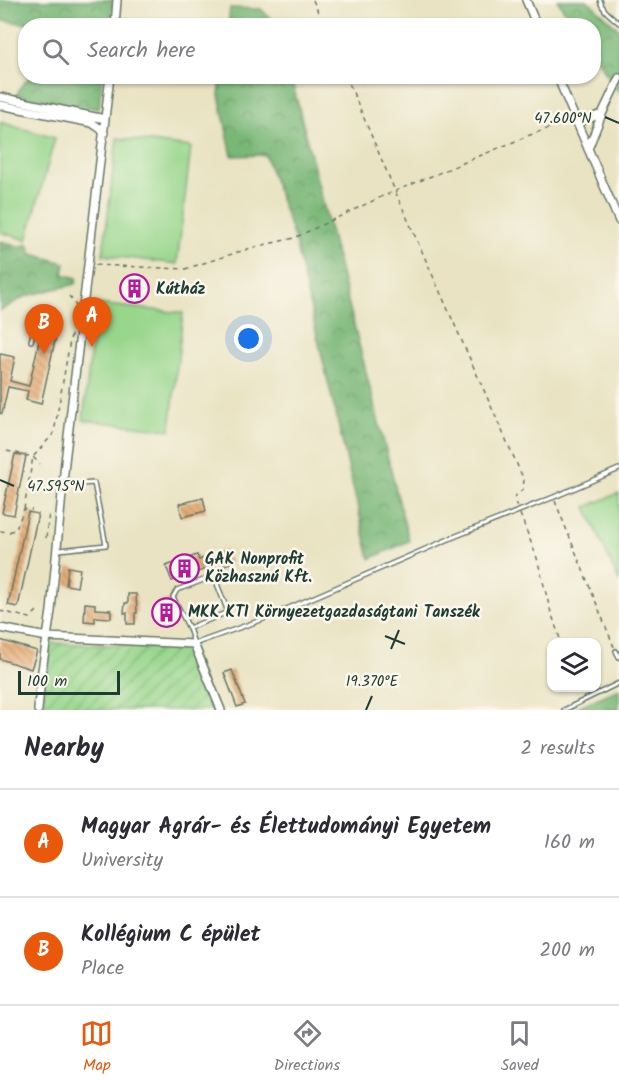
<!DOCTYPE html>
<meta charset="utf-8">
<style>
:root{--surface:#fff;--page:#f2f2f3;--text:#2b2b33;--muted:#7c7c81;--line:#e1e1e2;--accent:#ea580c}
body{margin:0;font-family:Kalam,sans-serif;background:var(--page);color:var(--text)}
.controls{position:absolute;right:18px;bottom:18px;display:grid;overflow:hidden;border-radius:12px;box-shadow:0 2px 4px #0004}
.controls button{width:54px;height:54px;display:grid;place-items:center;padding:0;border:0;border-bottom:2px solid var(--line);background:var(--surface);color:var(--text);font:30px sans-serif}
.scale{position:absolute;left:18px;bottom:15px;width:102px;box-sizing:border-box;padding-left:6px;border:3px solid #1f3d34;border-top:0;font-size:16px;line-height:21px;white-space:nowrap;color:#1f3d34;-webkit-text-stroke:4px #fbf7ec;paint-order:stroke}
.you{position:absolute;left:249px;top:339px;width:21px;height:21px;margin:-15px;border:4px solid #fff;border-radius:50%;background:#1a73e8;box-shadow:0 0 0 9px #1a73e833}
.badge{display:grid;place-items:center;width:39px;height:39px;border-radius:50%;background:var(--accent);color:#fff;font-size:20px;font-weight:700}
.pin{position:absolute;translate:-50% -50px;filter:drop-shadow(0 2px 3px #0008)}
.pin::after{content:'';position:absolute;top:32px;width:21px;height:18px;background:inherit;clip-path:polygon(0 0,100% 0,50% 100%)}
.list{margin:0;padding:0;list-style:none}
h2{display:flex;justify-content:space-between;align-items:center;height:78px;margin:0;padding:0 24px;font-size:26px}
h2 small{font-size:20px;font-weight:400;color:var(--muted)}
.list li{display:grid;grid-template-columns:39px 1fr auto;gap:18px;align-items:center;box-sizing:border-box;height:108px;padding:0 24px;border-top:2px solid var(--line)}
.list b{display:block;font-size:22px;white-space:nowrap}
.list p{margin:0;font-size:20px;white-space:nowrap;color:var(--muted)}
.list em{font-size:20px;font-style:normal;color:var(--muted)}
.icon{flex:none;width:33px;height:33px;fill:none;stroke:currentColor;stroke-width:2;stroke-linecap:round;stroke-linejoin:round}
.map{position:relative;flex:none;width:619px;height:710px;overflow:hidden}
.search{position:absolute;background:var(--surface);box-shadow:0 2px 4px #0004;left:18px;right:18px;top:18px;height:66px;display:flex;align-items:center;gap:15px;box-sizing:border-box;padding:0 21px;border-radius:24px;color:var(--muted);font-size:22px}
.sheet{height:294px;background:var(--surface)}
nav{display:flex;justify-content:space-around;align-items:center;box-sizing:border-box;height:84px;border-top:2px solid var(--line);background:var(--surface);font-size:16px;color:var(--muted)}
nav a{display:grid;justify-items:center;gap:3px}
nav .on{color:var(--accent)}
.map>svg:first-child{display:block}
.forest{fill:url(#forest-crowns);stroke:#4c7a56;stroke-width:1.5}
.garden{fill:url(#garden-furrows);stroke:#5b8a60;stroke-width:1.5}
.pitch{fill:#97d68b;stroke:#5b8a60;stroke-width:1.5}
.building{fill:url(#building-back-hatch)}
.lines{fill:none;stroke-linecap:round;stroke-linejoin:round}
.service-casing{stroke:#676;stroke-width:6}
.minor-casing{stroke:#676;stroke-width:10}
.path{stroke:#676;stroke-width:1.5;stroke-dasharray:4.5 4.5;stroke-linecap:butt}
.service{stroke:#fff;stroke-width:3}
.minor{stroke:#fff;stroke-width:7}
.ticks{fill:none;stroke:#1f3d34;stroke-width:2}
.labels{text-anchor:middle;dominant-baseline:central;stroke-width:5;stroke-linejoin:round;paint-order:stroke}
.poi-label{font-size:16px;font-weight:bold;fill:#1f3d34;stroke:#fbf7ec;text-anchor:start}
.ticks-label{font-size:15px;text-anchor:middle;fill:#1f3d34;stroke:#fbf7ec;stroke-width:5;stroke-linejoin:round;paint-order:stroke}
</style>
<div class="map">
<svg width="619" height="710" viewBox="0 0 619 710">
<defs>
<pattern id="forest-crowns" width="20" height="18" patternUnits="userSpaceOnUse" patternTransform="scale(1.5)"><rect width="20" height="18" fill="#79b777"/><path d="M2 6a3 3 0 1 1 6 0M12 15a3 3 0 1 1 6 0" fill="none" stroke="#639662"/></pattern>
<pattern id="garden-furrows" width="10" height="10" patternUnits="userSpaceOnUse" patternTransform="scale(1.5)"><rect width="10" height="10" fill="#97d68b"/><path d="M-1 1l2-2M0 10L10 0M9 11l2-2" fill="none" stroke="#7baf72"/></pattern>
<pattern id="building-back-hatch" width="6" height="6" patternUnits="userSpaceOnUse" patternTransform="scale(1.5)"><rect width="6" height="6" fill="#e5ab74"/><path d="M-1 5l2 2M0 0l6 6M5-1l2 2" fill="none" stroke="#b98c60"/></pattern>
</defs>
<rect width="100%" height="100%" fill="#fbf7ec"/>
<filter id="ink" filterUnits="userSpaceOnUse"><feTurbulence type="fractalNoise" baseFrequency=".0167" numOctaves="2"/><feDisplacementMap in="SourceGraphic" scale="12" xChannelSelector="R" yChannelSelector="G"/><feConvolveMatrix kernelMatrix="1 2 1 2 8 2 1 2 1" color-interpolation-filters="sRGB"/></filter>
<filter id="wash" filterUnits="userSpaceOnUse"><feTurbulence type="fractalNoise" baseFrequency=".008" numOctaves="4" result="noise"/><feDisplacementMap in="SourceGraphic" scale="24" xChannelSelector="R" yChannelSelector="G"/><feGaussianBlur stdDeviation="1.35" result="paint"/><feColorMatrix in="noise" values="0 0 0 0 0 0 0 0 0 0 0 0 0 0 0 0 0 1.4 0 .05"/><feComposite in="paint" operator="in"/></filter>
<g filter="url(#wash)">
<rect width="100%" height="100%" fill="#e9e3c3"/>
<path class="forest" d="M 0,0 L 113,0 L 110,25 L 42,26 L 0,20 Z
M 557,0 L 587,0 L 619,29 L 619,92 L 594,55 L 594,26 L 574,25 Z
M 230,8 L 261,9 L 277,25 L 228,25 Z
M 31,76 L 102,77 L 99,109 L 17,95 L 21,86 Z
M 221,77 L 291,77 L 409,541 L 370,559 L 294,238 L 265,155 L 232,156 L 219,95 Z
M 0,241 L 20,247 L 28,244 L 32,254 L 65,263 L 63,274 L 77,278 L 76,284 L 26,296 L 0,311 Z
M 619,689 L 619,710 L 571,710 Z"/>
<path class="garden" d="M 50,643 L 190,648 L 215,710 L 42,710 Z"/>
<path class="pitch" d="M 0,122 L 55,138 L 27,240 L 0,232 Z
M 117,138 L 191,147 L 177,264 L 103,255 Z
M 96,304 L 183,313 L 170,430 L 83,420 Z
M 619,493 L 619,582 L 586,507 Z"/>
<g id="blocks">
<path class="building" d="M 44,319 L 59,323 L 41,404 L 26,400 L 28,391 L 8,387 L 2,414 L 0,413 L 0,354 L 15,357 L 10,381 L 29,386 Z
M 15,454 L 26,456 L 14,515 L 2,513 Z
M 203,498 L 206,511 L 182,517 L 179,504 Z
M 28,512 L 38,514 L 18,607 L 8,605 Z
M 225,550 L 230,563 L 213,569 L 212,567 L 172,581 L 166,566 L 197,555 L 199,560 Z
M 68,567 L 80,569 L 77,587 L 66,585 Z
M 128,594 L 136,594 L 137,613 L 135,613 L 135,624 L 127,624 L 127,613 L 124,613 L 125,603 L 128,603 Z
M 168,600 L 175,622 L 166,625 L 159,603 Z
M 85,603 L 95,604 L 95,609 L 111,610 L 111,618 L 95,617 L 95,622 L 84,621 Z
M 0,640 L 37,651 L 31,669 L 0,659 Z
M 232,670 L 245,704 L 237,707 L 224,673 Z"/>
</g>
</g>
<g filter="url(#ink)">
<use href="#blocks" fill-opacity="0" stroke="#676" stroke-width="1.5"/>
<g class="lines">
<defs>
<path id="service" d="M 600,0 C 602,11 612,16 619,23
M 31,341 L 40,307
M 59,550 L 106,545 L 94,483 L 64,485
M 189,628 L 228,612 L 214,576 L 177,590 L 173,597 L 189,628 L 194,644 L 261,620 L 456,536 L 554,497 L 619,469
M 616,651 L 619,657
M 564,710 L 619,683"/>
<path id="minor" d="M 526,0 L 537,26
M 115,26 L 117,0
M 557,76 L 619,221
M 0,97 L 105,119
M 0,105 L 92,123 L 101,129 L 104,133
M 576,123 L 602,114
M 588,149 L 602,114 L 619,78
M 0,628 L 47,637 L 194,644 L 221,710
M 38,710 L 41,677 L 51,611 L 65,462 L 110,76"/>
</defs>
<use href="#service" class="service-casing"/>
<use href="#minor" class="minor-casing"/>
<path class="path" d="M 313,0 L 324,26
M 346,76 L 395,191 L 524,480 L 523,489 C 515,498 512,494 517,507
M 95,265 L 185,269 L 251,248 L 294,238 L 381,197 L 530,135 L 569,121
M 69,296 L 74,302 L 76,307
M 7,451 L 33,457 L 40,464
M 555,501 L 614,647
M 24,509 L 33,457 L 54,433 L 75,312
M 520,514 L 537,558 L 550,609 L 561,642
M 0,531 L 9,532 L 16,529 L 24,509 L 32,510
M 46,538 L 49,513
M 0,611 L 30,618 L 38,610
M 575,688 L 576,697"/>
<use href="#service" class="service"/>
<use href="#minor" class="minor"/>
</g>
</g>
<path class="ticks" d="M 605,117 L 619,123M 0,480 L 14,486M 385,636 L 405,644M 391,649 L 399,630M 366,710 L 372,696"/>
<defs>
<symbol id="building-ring" viewBox="-11 -11 22 22"><circle r="9.5" fill="#fbf7ec" stroke="#b5179e" stroke-width="1.5"/><path d="M-4-6H4V6H1V3H-1V6H-4ZM-2.5-4.3h1.7v1.8h-1.7ZM.8-4.3h1.7v1.8H.8ZM-2.5-1h1.7V.8h-1.7ZM.8-1h1.7V.8H.8Z" fill="#b5179e"/></symbol>
</defs>
<g fill-rule="evenodd">
<use href="#building-ring" x="118" y="272" width="33" height="33"/>
<use href="#building-ring" x="168" y="552" width="33" height="33"/>
<use href="#building-ring" x="150" y="596" width="33" height="33"/>
</g>
<g class="labels">
<g class="poi-label">
<text x="156" y="289">Kútház</text>
<text x="205" y="559">GAK Nonprofit<tspan x="205" dy="18">Közhasznú Kft.</tspan></text>
<text x="188" y="612">MKK KTI Környezetgazdaságtani Tanszék</text>
</g>
</g>
<g class="ticks-label">
<text x="563" y="123">47.600°N</text>
<text x="56" y="491">47.595°N</text>
<text x="372" y="686">19.370°E</text>
</g>
</svg>
<div class="controls">
<button><svg class="icon" aria-label="layers" viewBox="0 0 24 24"><path d="M12 4l9 5-9 5-9-5zM3 14l9 5 9-5"/></svg></button>
</div>
<div class="scale">100 m</div>
<div class="you"></div>
<div class="pin badge" style="left:92px;top:347px">A</div>
<div class="pin badge" style="left:44px;top:354px">B</div>
<div class="search"><svg class="icon" aria-label="search" viewBox="0 0 24 24"><circle cx="10" cy="10" r="6"/><path d="M15 15l6 6"/></svg>Search here</div>
</div>
<section class="sheet">
<h2>Nearby<small>2 results</small></h2>
<ul class="list">
<li><span class="badge">A</span><div><b>Magyar Agrár- és Élettudományi Egyetem</b><p>University</p></div><em>160 m</em></li>
<li><span class="badge">B</span><div><b>Kollégium C épület</b><p>Place</p></div><em>200 m</em></li>
</ul>
</section>
<nav>
<a class="on"><svg class="icon" aria-label="map" viewBox="0 0 24 24"><path d="M3 6l6-2 6 2 6-2v14l-6 2-6-2-6 2zM9 4v14M15 6v14"/></svg>Map</a>
<a><svg class="icon" aria-label="directions" viewBox="0 0 24 24"><path d="M12 3l9 9-9 9-9-9zM9 14v-3h6M13 9l2 2-2 2"/></svg>Directions</a>
<a><svg class="icon" aria-label="saved" viewBox="0 0 24 24"><path d="M7 4h10v16l-5-4-5 4z"/></svg>Saved</a>
</nav>
